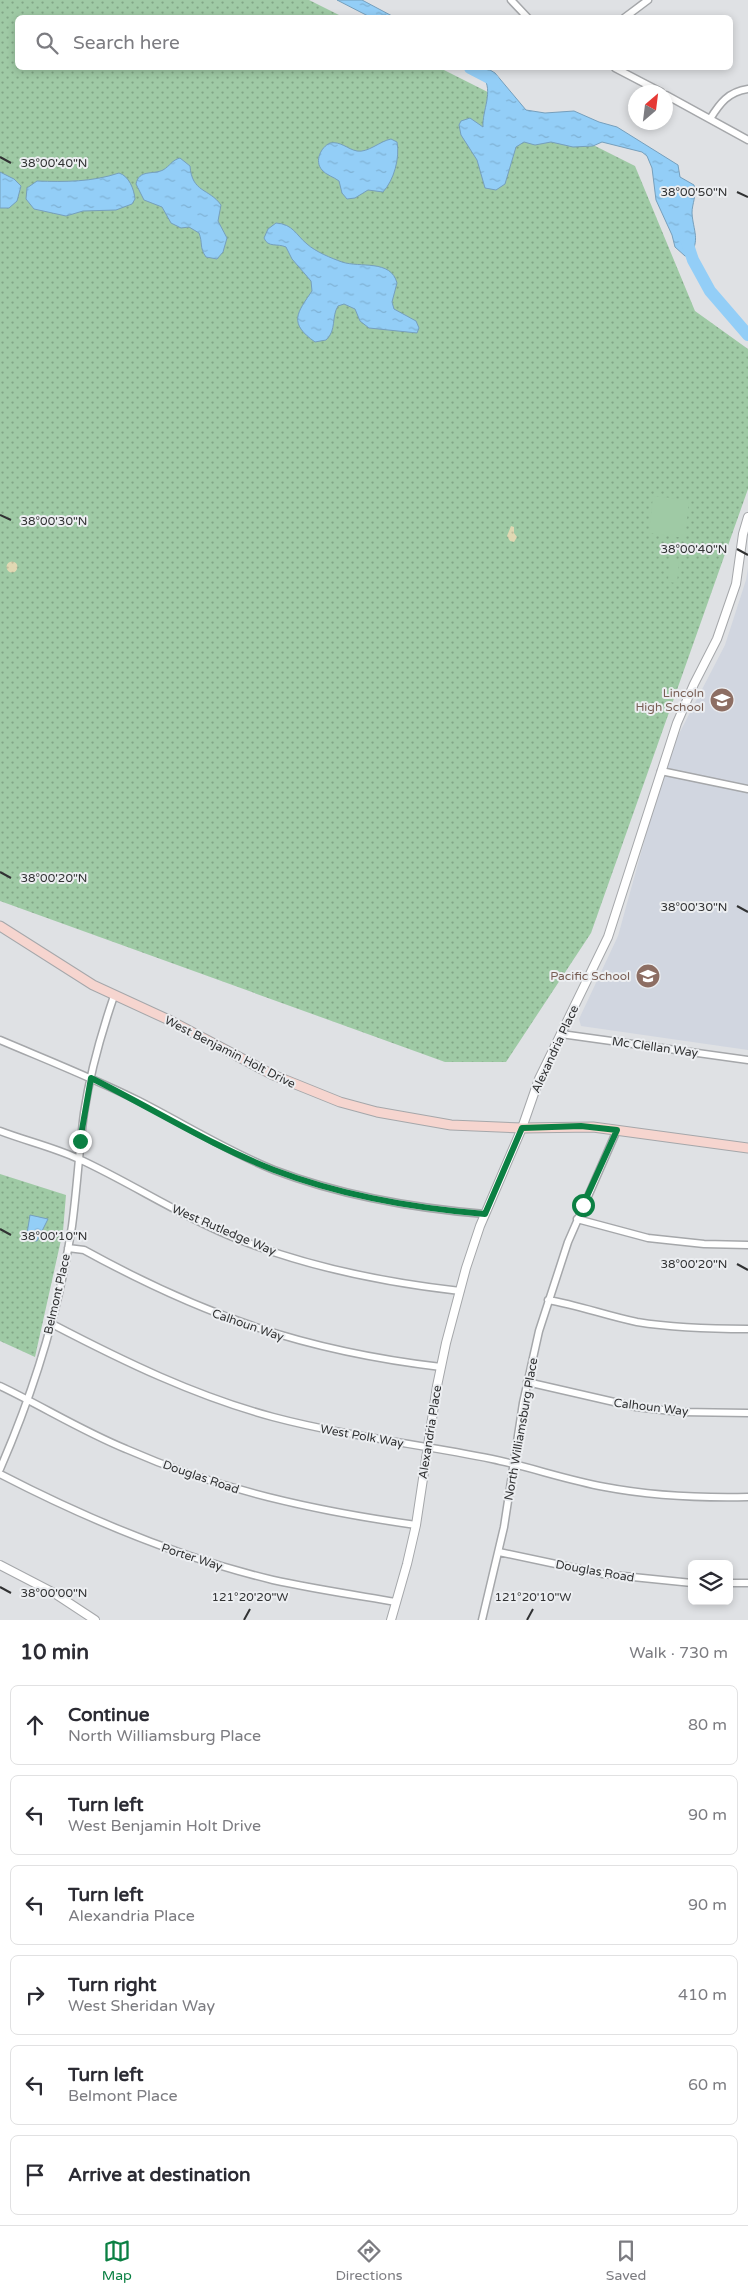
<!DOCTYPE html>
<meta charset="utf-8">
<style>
:root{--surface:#fff;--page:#f2f2f3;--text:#2b2b33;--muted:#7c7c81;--line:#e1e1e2;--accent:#0b8043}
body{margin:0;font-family:"Varela Round",sans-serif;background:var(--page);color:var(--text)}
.controls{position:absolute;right:15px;bottom:15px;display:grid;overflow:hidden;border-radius:8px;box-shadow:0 2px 8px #0003}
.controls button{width:45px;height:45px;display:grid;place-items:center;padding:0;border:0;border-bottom:1px solid var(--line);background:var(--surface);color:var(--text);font:25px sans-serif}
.compass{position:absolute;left:628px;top:85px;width:45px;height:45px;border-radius:50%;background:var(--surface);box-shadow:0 2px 8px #0003;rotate:28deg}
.stop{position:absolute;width:15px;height:15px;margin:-11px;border:4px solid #0b8043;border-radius:50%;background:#fff}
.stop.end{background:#0b8043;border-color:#fff;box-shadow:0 1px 5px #0008}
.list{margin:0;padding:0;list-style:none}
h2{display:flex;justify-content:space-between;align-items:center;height:65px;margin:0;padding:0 20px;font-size:21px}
h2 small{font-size:16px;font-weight:400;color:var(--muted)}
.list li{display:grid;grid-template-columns:32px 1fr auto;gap:15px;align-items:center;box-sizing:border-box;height:80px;margin:0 10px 10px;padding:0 10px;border:1px solid var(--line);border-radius:8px}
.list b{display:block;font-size:19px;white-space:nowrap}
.list p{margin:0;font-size:16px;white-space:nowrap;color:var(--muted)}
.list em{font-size:16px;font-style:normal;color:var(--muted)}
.icon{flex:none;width:28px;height:28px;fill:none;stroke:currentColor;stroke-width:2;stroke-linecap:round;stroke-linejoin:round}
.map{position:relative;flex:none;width:748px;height:1620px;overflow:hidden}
.search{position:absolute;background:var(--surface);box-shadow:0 2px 8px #0003;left:15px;right:15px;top:15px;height:55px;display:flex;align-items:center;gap:12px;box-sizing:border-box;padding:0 18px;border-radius:8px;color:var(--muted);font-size:19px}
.sheet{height:605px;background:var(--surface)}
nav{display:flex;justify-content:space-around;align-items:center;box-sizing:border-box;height:70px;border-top:1px solid var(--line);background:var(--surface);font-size:14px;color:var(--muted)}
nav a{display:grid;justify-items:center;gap:2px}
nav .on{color:var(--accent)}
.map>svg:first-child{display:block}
.built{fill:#d1d6e0}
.grass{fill:url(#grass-dots)}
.sand{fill:url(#sand-dots)}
.pitch{fill:#9fcaa5}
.water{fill:url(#water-ripples);stroke:#769fbc}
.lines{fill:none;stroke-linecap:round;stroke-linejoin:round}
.river{stroke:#93cef7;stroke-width:12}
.minor-casing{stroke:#a5a7aa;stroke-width:9}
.tertiary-casing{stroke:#a5a7aa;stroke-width:10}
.secondary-casing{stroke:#a5a7aa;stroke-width:11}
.minor{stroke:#fff;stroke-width:6}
.tertiary{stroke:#fff;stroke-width:8}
.secondary{stroke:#f6d5cf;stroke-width:9}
.route{stroke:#0b8043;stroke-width:6}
.ticks{fill:none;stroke:#313233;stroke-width:2}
.labels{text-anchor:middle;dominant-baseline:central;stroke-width:4;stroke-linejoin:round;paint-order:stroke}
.education-label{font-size:12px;fill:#785e54;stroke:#eceef1;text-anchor:end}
.street-label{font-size:12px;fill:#313233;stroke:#eceef1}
.ticks-label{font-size:12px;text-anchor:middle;fill:#313233;stroke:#eceef1;stroke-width:4;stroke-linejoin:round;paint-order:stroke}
</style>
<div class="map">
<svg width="748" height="1620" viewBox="0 0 748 1620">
<defs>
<pattern id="grass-dots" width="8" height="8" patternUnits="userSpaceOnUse" patternTransform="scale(1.25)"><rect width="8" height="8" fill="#9fcaa5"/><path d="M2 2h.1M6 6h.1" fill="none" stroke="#82a587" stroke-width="1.8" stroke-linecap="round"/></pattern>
<pattern id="sand-dots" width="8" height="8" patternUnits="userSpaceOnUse" patternTransform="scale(1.25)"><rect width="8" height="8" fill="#e1d8b3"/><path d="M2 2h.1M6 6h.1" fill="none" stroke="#c2ba9a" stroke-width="1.8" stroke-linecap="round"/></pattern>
<pattern id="water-ripples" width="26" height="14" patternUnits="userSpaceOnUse" patternTransform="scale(1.25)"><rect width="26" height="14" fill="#93cef7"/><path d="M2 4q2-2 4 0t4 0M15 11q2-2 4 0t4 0" fill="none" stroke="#7fb1d4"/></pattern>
</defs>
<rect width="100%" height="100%" fill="#dfe1e4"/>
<path class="built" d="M 748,568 L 748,1050 L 581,1026 L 579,1019 L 618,936 L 668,755 L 725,645 L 746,580 Z"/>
<path class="grass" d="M 0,0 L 309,0 L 343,17 L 18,18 L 18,68 L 440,68 L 635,166 L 695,311 L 748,349 L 748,489 L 591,933 L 506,1062 L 445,1062 L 0,901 Z
M 0,1174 L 66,1195 L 63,1231 L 35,1357 L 0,1341 Z"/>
<path class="sand" d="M 511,526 L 514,527 L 514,533 L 517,537 L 514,542 L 510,541 L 507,536 Z
M6.5 567a5.5 5.5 0 1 1 11 0a5.5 5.5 0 1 1-11 0Z"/>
<path class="pitch" d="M 653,496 L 689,500 L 685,538 L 649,533 Z
M 670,561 L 679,561 L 677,583 L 668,582 Z"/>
<path class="water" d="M 337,0 L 362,0 L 394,17 L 370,17 Z
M 484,70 L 490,70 L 495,73 L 526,110 L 545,113 L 574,111 L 599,122 L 617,127 L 678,165 L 680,177 L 694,185 C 697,196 692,203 692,213 C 693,230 701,241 689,256 L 685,256 L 675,247 L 672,235 L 656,200 L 652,168 L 647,156 L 642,152 L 602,142 L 593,146 L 573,147 L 551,142 L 535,145 L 524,142 L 516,147 L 505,184 L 496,190 L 485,188 L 477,160 L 461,135 L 459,125 L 461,121 L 470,118 L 483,127 C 482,110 494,92 483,76 Z
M 391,139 L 397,142 C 400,158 394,180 383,192 L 368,190 L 355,198 L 347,199 L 342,193 L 339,181 C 334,177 326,175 322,170 C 314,161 321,147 330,143 C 341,141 347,149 357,151 C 368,153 380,141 391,139 Z
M 180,158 L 190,166 C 192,193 209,188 221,205 L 218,221 L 227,238 L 223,252 L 217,259 L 206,257 C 199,247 203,243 199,233 L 189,227 L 181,228 L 171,223 L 162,207 L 144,200 L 136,184 C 139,169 153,175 163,170 C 170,166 172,160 180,158 Z
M 0,172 L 14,179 L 21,186 L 17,201 L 9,208 L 0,208 Z
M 119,173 C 129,176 134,189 135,199 L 132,204 L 116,210 L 83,211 L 66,216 L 34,209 L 26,199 L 27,188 L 37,181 C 65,182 92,182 119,173 Z
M 276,223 C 293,224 296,235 307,244 C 316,252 331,258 342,262 C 360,268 391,259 397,283 L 392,302 L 394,309 L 416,321 L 419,328 L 417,333 L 369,328 L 360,321 L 355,309 L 344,304 L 338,306 C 331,317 337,330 326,340 L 315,342 C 288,323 297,313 312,291 L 311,281 L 292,259 L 286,247 C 277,243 268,248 264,238 L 268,229 Z
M 30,1215 L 48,1219 L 37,1241 L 26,1240 Z"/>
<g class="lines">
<path class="river" d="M 470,68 L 493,80 L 494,84
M 686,239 L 693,260 L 710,291 L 748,335"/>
<defs>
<path id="minor" d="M 511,0 L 528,18
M 624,18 L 648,0
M 615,68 L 661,92
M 666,95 L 748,140
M 710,119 C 720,103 728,92 748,89
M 661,771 L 748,789
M 561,1034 L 748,1060
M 0,1040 C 47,1060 93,1078 139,1101 C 184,1124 227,1151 274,1170 C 342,1196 412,1208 485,1214
M 0,1131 C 26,1141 53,1147 79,1159 C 129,1182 176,1213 228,1235 C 302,1266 380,1282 460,1291
M 577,1219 L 648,1238 L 704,1244 L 748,1245
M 68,1248 L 84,1250 C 204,1316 305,1351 441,1367
M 548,1300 C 578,1305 607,1316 637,1322 C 674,1328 711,1329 748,1329
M 52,1324 C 123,1361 195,1396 273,1417 C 345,1436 419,1444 492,1459 C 530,1467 567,1480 605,1487 C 652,1496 700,1498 748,1497
M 527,1382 L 636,1407 L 680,1412 L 748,1413
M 0,1386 C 42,1406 82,1431 126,1449 C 219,1490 316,1511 416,1525
M 0,1469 C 34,1391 59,1310 72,1226 C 77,1189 79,1151 84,1113 C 90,1073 101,1034 114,996
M 0,1474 C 87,1519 177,1557 273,1580 C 314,1589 355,1595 396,1602
M 499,1552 L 603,1574 L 692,1583
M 729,1583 L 748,1583
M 482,1620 L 504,1527 L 523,1403 L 539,1331 L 568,1242 L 617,1130"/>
<path id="tertiary" d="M 0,1565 L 54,1593 L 95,1620
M 391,1620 L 407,1564 L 416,1525 L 437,1386 L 446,1343 L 466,1268 L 480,1226 L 522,1128 L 539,1079 L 608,937 L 677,723 L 694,684 L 717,639 L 736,584 L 743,534 L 748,517"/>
<path id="secondary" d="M 0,926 L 93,985 L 169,1020 L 273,1075 L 340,1102 L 377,1112 L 451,1125 L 522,1128 L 593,1127 L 748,1148"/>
</defs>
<use href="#minor" class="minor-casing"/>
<use href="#tertiary" class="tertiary-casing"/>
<use href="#secondary" class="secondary-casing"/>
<use href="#minor" class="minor"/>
<use href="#tertiary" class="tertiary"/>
<use href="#secondary" class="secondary"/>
</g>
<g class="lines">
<path class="route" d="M 80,1141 L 91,1078 C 152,1108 210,1145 274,1170 C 342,1196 412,1208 485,1214 L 522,1128 L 581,1126 L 617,1130 L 583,1205"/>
</g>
<path class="ticks" d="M 0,157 L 11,163M 737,192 L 748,197M 0,515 L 11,520M 737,549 L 748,555M 0,872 L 11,878M 737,906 L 748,912M 0,1229 L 11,1235M 737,1264 L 748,1270M 0,1587 L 11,1593M 244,1620 L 250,1609M 527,1620 L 533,1609"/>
<defs>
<symbol id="school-disc" viewBox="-11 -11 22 22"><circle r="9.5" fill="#8d6e63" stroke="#eceef1"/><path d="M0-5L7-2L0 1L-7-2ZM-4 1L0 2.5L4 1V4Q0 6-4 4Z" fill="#fff"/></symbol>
</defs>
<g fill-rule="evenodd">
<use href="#school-disc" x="708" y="686" width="28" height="28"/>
<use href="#school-disc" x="634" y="962" width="28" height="28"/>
</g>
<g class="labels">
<g class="education-label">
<text x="704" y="693">Lincoln<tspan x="704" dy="14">High School</tspan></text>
<text x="630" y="976">Pacific School</text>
</g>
<g class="street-label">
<text transform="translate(655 1047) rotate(8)">Mc Clellan Way</text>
<text transform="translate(555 1049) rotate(-65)">Alexandria Place</text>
<text transform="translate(230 1052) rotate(27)">West Benjamin Holt Drive</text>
<text transform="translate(224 1230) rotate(23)">West Rutledge Way</text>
<text transform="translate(57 1294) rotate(-77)">Belmont Place</text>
<text transform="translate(248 1325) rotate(19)">Calhoun Way</text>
<text transform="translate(651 1407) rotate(7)">Calhoun Way</text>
<text transform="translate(521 1429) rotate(-80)">North Williamsburg Place</text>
<text transform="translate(430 1432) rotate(-81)">Alexandria Place</text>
<text transform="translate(362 1436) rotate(10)">West Polk Way</text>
<text transform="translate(201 1477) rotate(19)">Douglas Road</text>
<text transform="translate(192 1557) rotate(18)">Porter Way</text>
<text transform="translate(595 1571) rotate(10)">Douglas Road</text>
</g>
</g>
<g class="ticks-label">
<text x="54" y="167">38°00'40"N</text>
<text x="694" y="196">38°00'50"N</text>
<text x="54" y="525">38°00'30"N</text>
<text x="694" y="553">38°00'40"N</text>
<text x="54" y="882">38°00'20"N</text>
<text x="694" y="911">38°00'30"N</text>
<text x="54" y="1240">38°00'10"N</text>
<text x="694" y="1268">38°00'20"N</text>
<text x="54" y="1597">38°00'00"N</text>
<text x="250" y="1601">121°20'20"W</text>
<text x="533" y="1601">121°20'10"W</text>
</g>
</svg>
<div class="controls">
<button><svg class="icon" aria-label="layers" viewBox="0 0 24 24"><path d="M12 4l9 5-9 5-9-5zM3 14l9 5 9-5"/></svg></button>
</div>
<svg class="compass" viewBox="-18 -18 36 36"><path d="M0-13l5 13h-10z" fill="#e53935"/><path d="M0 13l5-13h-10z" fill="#7c7c81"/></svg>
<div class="stop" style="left:583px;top:1205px"></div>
<div class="stop end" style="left:80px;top:1141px"></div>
<div class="search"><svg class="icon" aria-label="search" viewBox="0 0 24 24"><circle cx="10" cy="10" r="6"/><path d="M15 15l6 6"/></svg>Search here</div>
</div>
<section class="sheet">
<h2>10 min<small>Walk · 730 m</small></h2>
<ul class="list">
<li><svg class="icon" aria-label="ahead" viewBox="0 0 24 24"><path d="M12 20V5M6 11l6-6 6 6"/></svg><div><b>Continue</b><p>North Williamsburg Place</p></div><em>80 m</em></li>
<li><svg class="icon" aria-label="left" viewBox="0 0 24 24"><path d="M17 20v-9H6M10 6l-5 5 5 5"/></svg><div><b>Turn left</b><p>West Benjamin Holt Drive</p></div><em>90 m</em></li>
<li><svg class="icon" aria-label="left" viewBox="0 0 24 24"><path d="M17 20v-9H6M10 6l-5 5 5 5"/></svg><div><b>Turn left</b><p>Alexandria Place</p></div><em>90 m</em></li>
<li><svg class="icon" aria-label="right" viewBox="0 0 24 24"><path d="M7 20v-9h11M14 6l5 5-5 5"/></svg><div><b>Turn right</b><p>West Sheridan Way</p></div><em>410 m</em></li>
<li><svg class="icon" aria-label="left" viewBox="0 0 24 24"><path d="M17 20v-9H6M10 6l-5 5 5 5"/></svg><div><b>Turn left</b><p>Belmont Place</p></div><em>60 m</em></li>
<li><svg class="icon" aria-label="arrive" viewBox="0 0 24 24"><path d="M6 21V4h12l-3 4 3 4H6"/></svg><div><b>Arrive at destination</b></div></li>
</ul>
</section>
<nav>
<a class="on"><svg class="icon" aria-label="map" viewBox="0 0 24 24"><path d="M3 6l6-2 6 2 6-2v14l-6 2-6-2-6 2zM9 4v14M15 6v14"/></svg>Map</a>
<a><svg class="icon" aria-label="directions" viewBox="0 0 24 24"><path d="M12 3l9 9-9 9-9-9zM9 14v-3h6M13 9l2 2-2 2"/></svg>Directions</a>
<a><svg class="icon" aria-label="saved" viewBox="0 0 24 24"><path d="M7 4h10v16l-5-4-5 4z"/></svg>Saved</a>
</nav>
